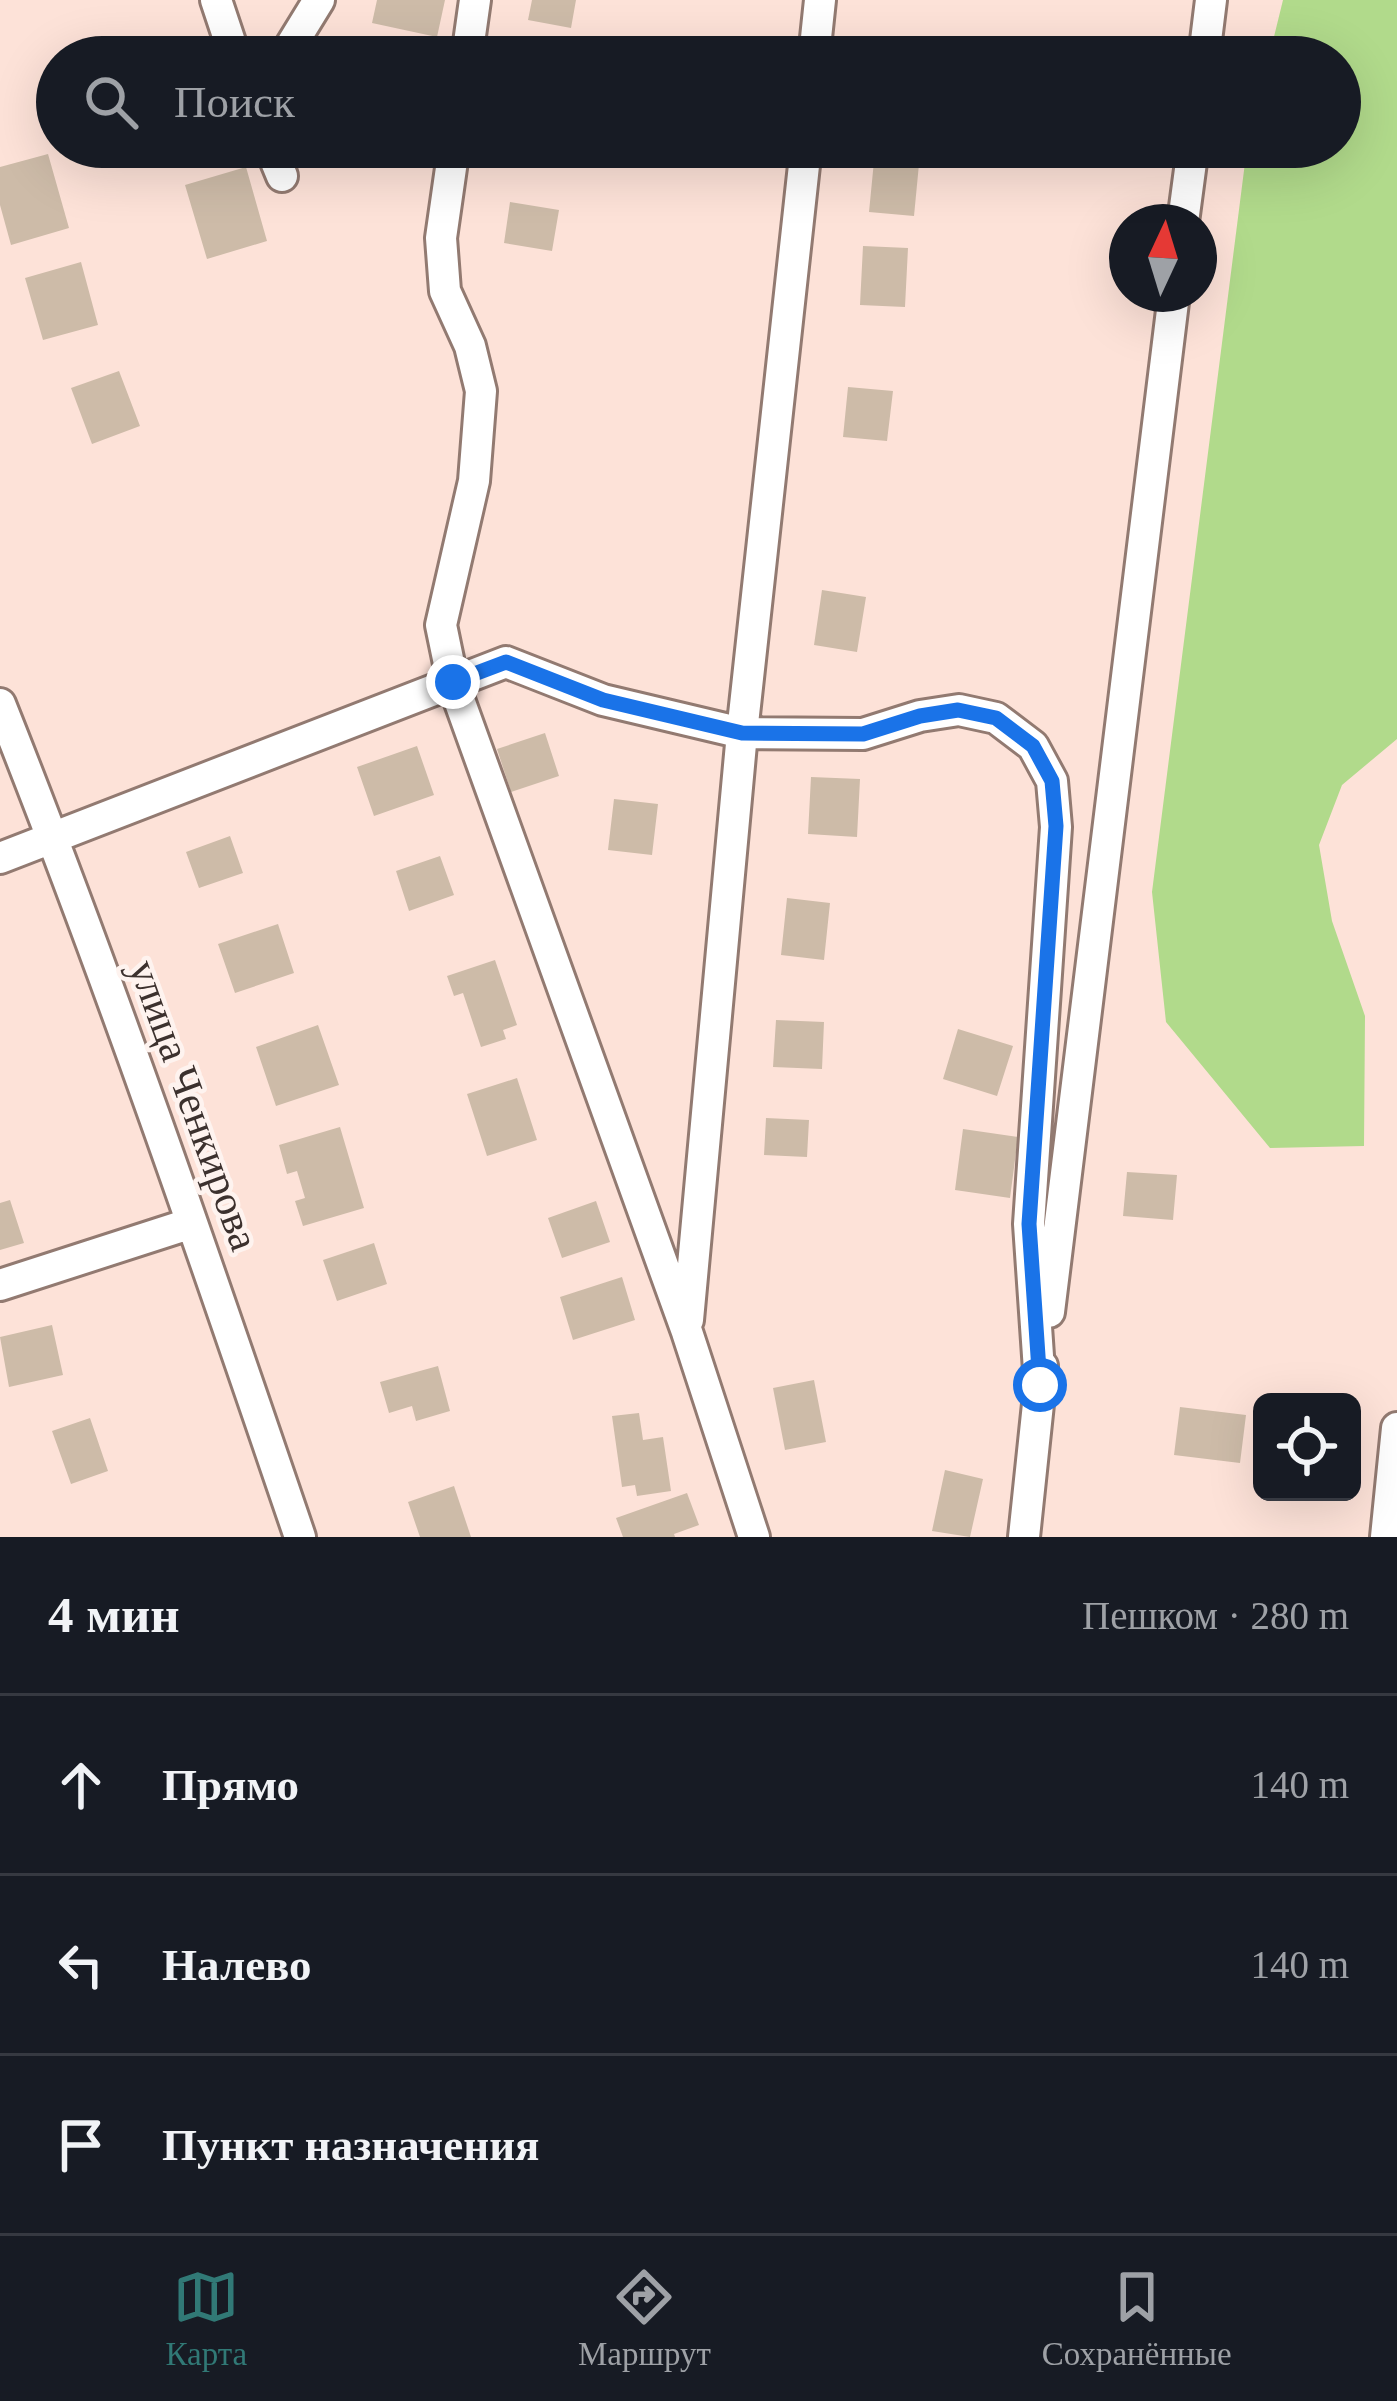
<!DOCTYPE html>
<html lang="ru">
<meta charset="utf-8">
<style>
:root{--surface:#171b24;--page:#242831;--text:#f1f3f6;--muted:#9ea1a6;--line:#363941;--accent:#317976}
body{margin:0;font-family:Georgia,serif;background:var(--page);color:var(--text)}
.controls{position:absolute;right:36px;bottom:36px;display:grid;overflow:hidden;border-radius:18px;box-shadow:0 12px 48px #0002}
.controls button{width:108px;height:108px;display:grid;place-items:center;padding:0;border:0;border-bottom:3px solid var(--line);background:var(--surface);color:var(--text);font:60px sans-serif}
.compass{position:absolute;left:1109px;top:204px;width:108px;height:108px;border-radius:50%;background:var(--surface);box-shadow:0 12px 48px #0002;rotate:4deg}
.stop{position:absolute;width:36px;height:36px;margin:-27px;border:9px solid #1a73e8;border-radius:50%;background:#fff}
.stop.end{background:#1a73e8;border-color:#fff;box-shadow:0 3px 12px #0008}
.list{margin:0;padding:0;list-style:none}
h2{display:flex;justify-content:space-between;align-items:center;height:156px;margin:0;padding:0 48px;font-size:51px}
h2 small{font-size:39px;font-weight:400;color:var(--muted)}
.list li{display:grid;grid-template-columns:78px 1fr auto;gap:36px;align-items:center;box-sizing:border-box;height:180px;padding:0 48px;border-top:3px solid var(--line)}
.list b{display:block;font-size:45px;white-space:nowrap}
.list em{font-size:39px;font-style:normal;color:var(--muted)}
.icon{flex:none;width:66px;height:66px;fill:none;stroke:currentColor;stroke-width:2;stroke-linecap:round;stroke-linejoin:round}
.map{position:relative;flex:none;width:1397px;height:1537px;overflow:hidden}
.search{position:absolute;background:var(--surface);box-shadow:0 12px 48px #0002;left:36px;right:36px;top:36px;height:132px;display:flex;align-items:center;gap:30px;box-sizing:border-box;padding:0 42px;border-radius:66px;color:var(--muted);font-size:45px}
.sheet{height:696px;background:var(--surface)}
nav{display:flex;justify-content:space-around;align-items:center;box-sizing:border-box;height:168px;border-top:3px solid var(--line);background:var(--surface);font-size:33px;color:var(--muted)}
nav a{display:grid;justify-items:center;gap:6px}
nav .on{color:var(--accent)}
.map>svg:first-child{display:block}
.green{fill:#b1da8b}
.building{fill:#cdbba8}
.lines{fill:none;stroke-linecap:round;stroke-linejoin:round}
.minor-casing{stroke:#927a71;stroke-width:36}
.minor{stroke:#fff;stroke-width:30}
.route{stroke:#1a73e8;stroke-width:15}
.labels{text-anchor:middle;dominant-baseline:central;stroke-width:9;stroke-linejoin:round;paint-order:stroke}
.street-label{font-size:42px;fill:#3c312e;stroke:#fef3ef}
</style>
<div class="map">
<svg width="1397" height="1537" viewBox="0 0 1397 1537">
<rect width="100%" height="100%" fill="#fde2d8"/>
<path class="green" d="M 1283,0 L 1397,0 L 1397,739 L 1342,785 L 1319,845 L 1332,921 L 1365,1016 L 1364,1146 L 1270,1148 L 1166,1022 L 1152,892 L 1247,147 L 1340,147 L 1340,57 L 1269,57 Z"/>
<path class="building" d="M 377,0 L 445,0 L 437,37 L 372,23 Z
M 532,0 L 576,0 L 571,28 L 528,20 Z
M 610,46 L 651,50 L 650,57 L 608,57 Z
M 48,154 L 69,228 L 11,245 L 0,205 L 0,167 Z
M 874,161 L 919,164 L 914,216 L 869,212 Z
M 246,167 L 267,241 L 207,259 L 185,185 Z
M 510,202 L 559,210 L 552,251 L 504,243 Z
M 863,246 L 908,248 L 905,307 L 860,305 Z
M 81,262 L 98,325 L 43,340 L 25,278 Z
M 119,371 L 140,426 L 92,444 L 71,388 Z
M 848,387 L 893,391 L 887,441 L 843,437 Z
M 822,590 L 866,597 L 857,652 L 814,645 Z
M 545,733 L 559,776 L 511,792 L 497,749 Z
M 417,746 L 434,795 L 374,816 L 357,767 Z
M 811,777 L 860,779 L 857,837 L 808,834 Z
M 614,799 L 658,804 L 652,855 L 608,850 Z
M 230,836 L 243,873 L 199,888 L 186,852 Z
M 440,856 L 454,895 L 409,911 L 396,871 Z
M 787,898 L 830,903 L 824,960 L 781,955 Z
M 278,924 L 294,973 L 235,993 L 218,944 Z
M 495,960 L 517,1025 L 503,1030 L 506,1039 L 481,1047 L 463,993 L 454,996 L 447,976 Z
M 776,1020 L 824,1022 L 822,1069 L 773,1067 Z
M 318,1025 L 339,1085 L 276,1106 L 256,1047 Z
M 958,1029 L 1013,1046 L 997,1096 L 943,1079 Z
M 517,1078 L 537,1140 L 487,1156 L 467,1094 Z
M 766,1118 L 809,1120 L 807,1157 L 764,1155 Z
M 340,1127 L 364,1208 L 303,1226 L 295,1201 L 305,1198 L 297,1171 L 287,1174 L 279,1145 Z
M 963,1129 L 1018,1137 L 1010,1198 L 955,1190 Z
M 1127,1172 L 1177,1175 L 1173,1220 L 1123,1216 Z
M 10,1200 L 24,1243 L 0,1250 L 0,1203 Z
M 596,1201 L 610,1242 L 562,1258 L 548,1218 Z
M 374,1243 L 387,1284 L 337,1301 L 323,1260 Z
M 622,1277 L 635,1320 L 573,1340 L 560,1297 Z
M 52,1325 L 63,1375 L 9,1387 L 0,1337 Z
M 438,1366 L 450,1411 L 416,1421 L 412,1406 L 389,1413 L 380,1382 Z
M 814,1380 L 826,1442 L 785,1450 L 773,1388 Z
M 1180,1407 L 1246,1415 L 1240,1463 L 1174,1455 Z
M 639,1413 L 643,1440 L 663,1437 L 671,1491 L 637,1496 L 635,1485 L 622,1487 L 612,1416 Z
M 90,1418 L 108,1471 L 71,1484 L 52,1431 Z
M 945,1470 L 983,1479 L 970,1537 L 932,1531 Z
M 454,1486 L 471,1537 L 420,1537 L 408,1502 Z
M 687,1493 L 699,1525 L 674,1534 L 675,1537 L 623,1537 L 616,1518 Z"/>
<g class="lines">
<defs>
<path id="minor" d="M 216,0 L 235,57
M 284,57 L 319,0
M 467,57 L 475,0
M 814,57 L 820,0
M 1204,57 L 1211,0
M 270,147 L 282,176
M 454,147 L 441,238 L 445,291 L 470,346 L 481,391 L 474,481 L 441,625 L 453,683 L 687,1332 L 754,1537
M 1183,222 L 1193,147
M 0,704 C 109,978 205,1258 300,1537
M 0,858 L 506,662 L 603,700 L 742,733 L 863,734 L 920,716 L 959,710 L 996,718 L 1033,746 L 1052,781 L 1056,827 L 1029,1224 L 1040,1385
M 0,1285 L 192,1223
M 1049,1312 L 1174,294
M 688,1320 L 742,733 L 806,147
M 1024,1537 L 1042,1366
M 1386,1537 L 1397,1428"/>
</defs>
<use href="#minor" class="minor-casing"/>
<use href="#minor" class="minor"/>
</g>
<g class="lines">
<path class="route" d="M 453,682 L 506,662 L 603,700 L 742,733 L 863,734 L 920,716 L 958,710 L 996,718 L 1033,746 L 1052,781 L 1056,826 L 1029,1224 L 1040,1385"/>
</g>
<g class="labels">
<g class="street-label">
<text transform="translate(194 1105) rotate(70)">улица Ченкирова</text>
</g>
</g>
</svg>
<div class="controls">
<button><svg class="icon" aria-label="locate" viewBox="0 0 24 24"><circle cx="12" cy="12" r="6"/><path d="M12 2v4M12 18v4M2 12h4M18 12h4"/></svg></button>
</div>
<svg class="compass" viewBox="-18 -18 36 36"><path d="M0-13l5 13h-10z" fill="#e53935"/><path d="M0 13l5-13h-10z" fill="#9ea1a6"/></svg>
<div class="stop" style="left:1040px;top:1385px"></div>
<div class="stop end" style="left:453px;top:682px"></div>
<div class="search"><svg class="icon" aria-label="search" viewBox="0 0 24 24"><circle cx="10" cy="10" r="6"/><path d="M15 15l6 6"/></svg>Поиск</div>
</div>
<section class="sheet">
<h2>4 мин<small>Пешком · 280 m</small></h2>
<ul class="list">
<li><svg class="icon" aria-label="ahead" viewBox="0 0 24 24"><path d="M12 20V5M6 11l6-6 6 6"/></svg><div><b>Прямо</b></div><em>140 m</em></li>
<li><svg class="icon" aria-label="left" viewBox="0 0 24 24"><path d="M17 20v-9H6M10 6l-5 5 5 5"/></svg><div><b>Налево</b></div><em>140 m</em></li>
<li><svg class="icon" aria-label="arrive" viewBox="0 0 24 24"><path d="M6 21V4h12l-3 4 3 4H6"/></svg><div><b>Пункт назначения</b></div></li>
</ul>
</section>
<nav>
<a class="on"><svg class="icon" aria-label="map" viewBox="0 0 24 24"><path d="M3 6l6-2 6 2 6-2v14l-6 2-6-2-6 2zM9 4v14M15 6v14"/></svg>Карта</a>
<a><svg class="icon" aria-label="directions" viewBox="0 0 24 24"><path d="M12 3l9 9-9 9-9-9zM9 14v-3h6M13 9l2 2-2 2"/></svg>Маршрут</a>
<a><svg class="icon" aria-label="saved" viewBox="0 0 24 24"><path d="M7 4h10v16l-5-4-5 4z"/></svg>Сохранённые</a>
</nav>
